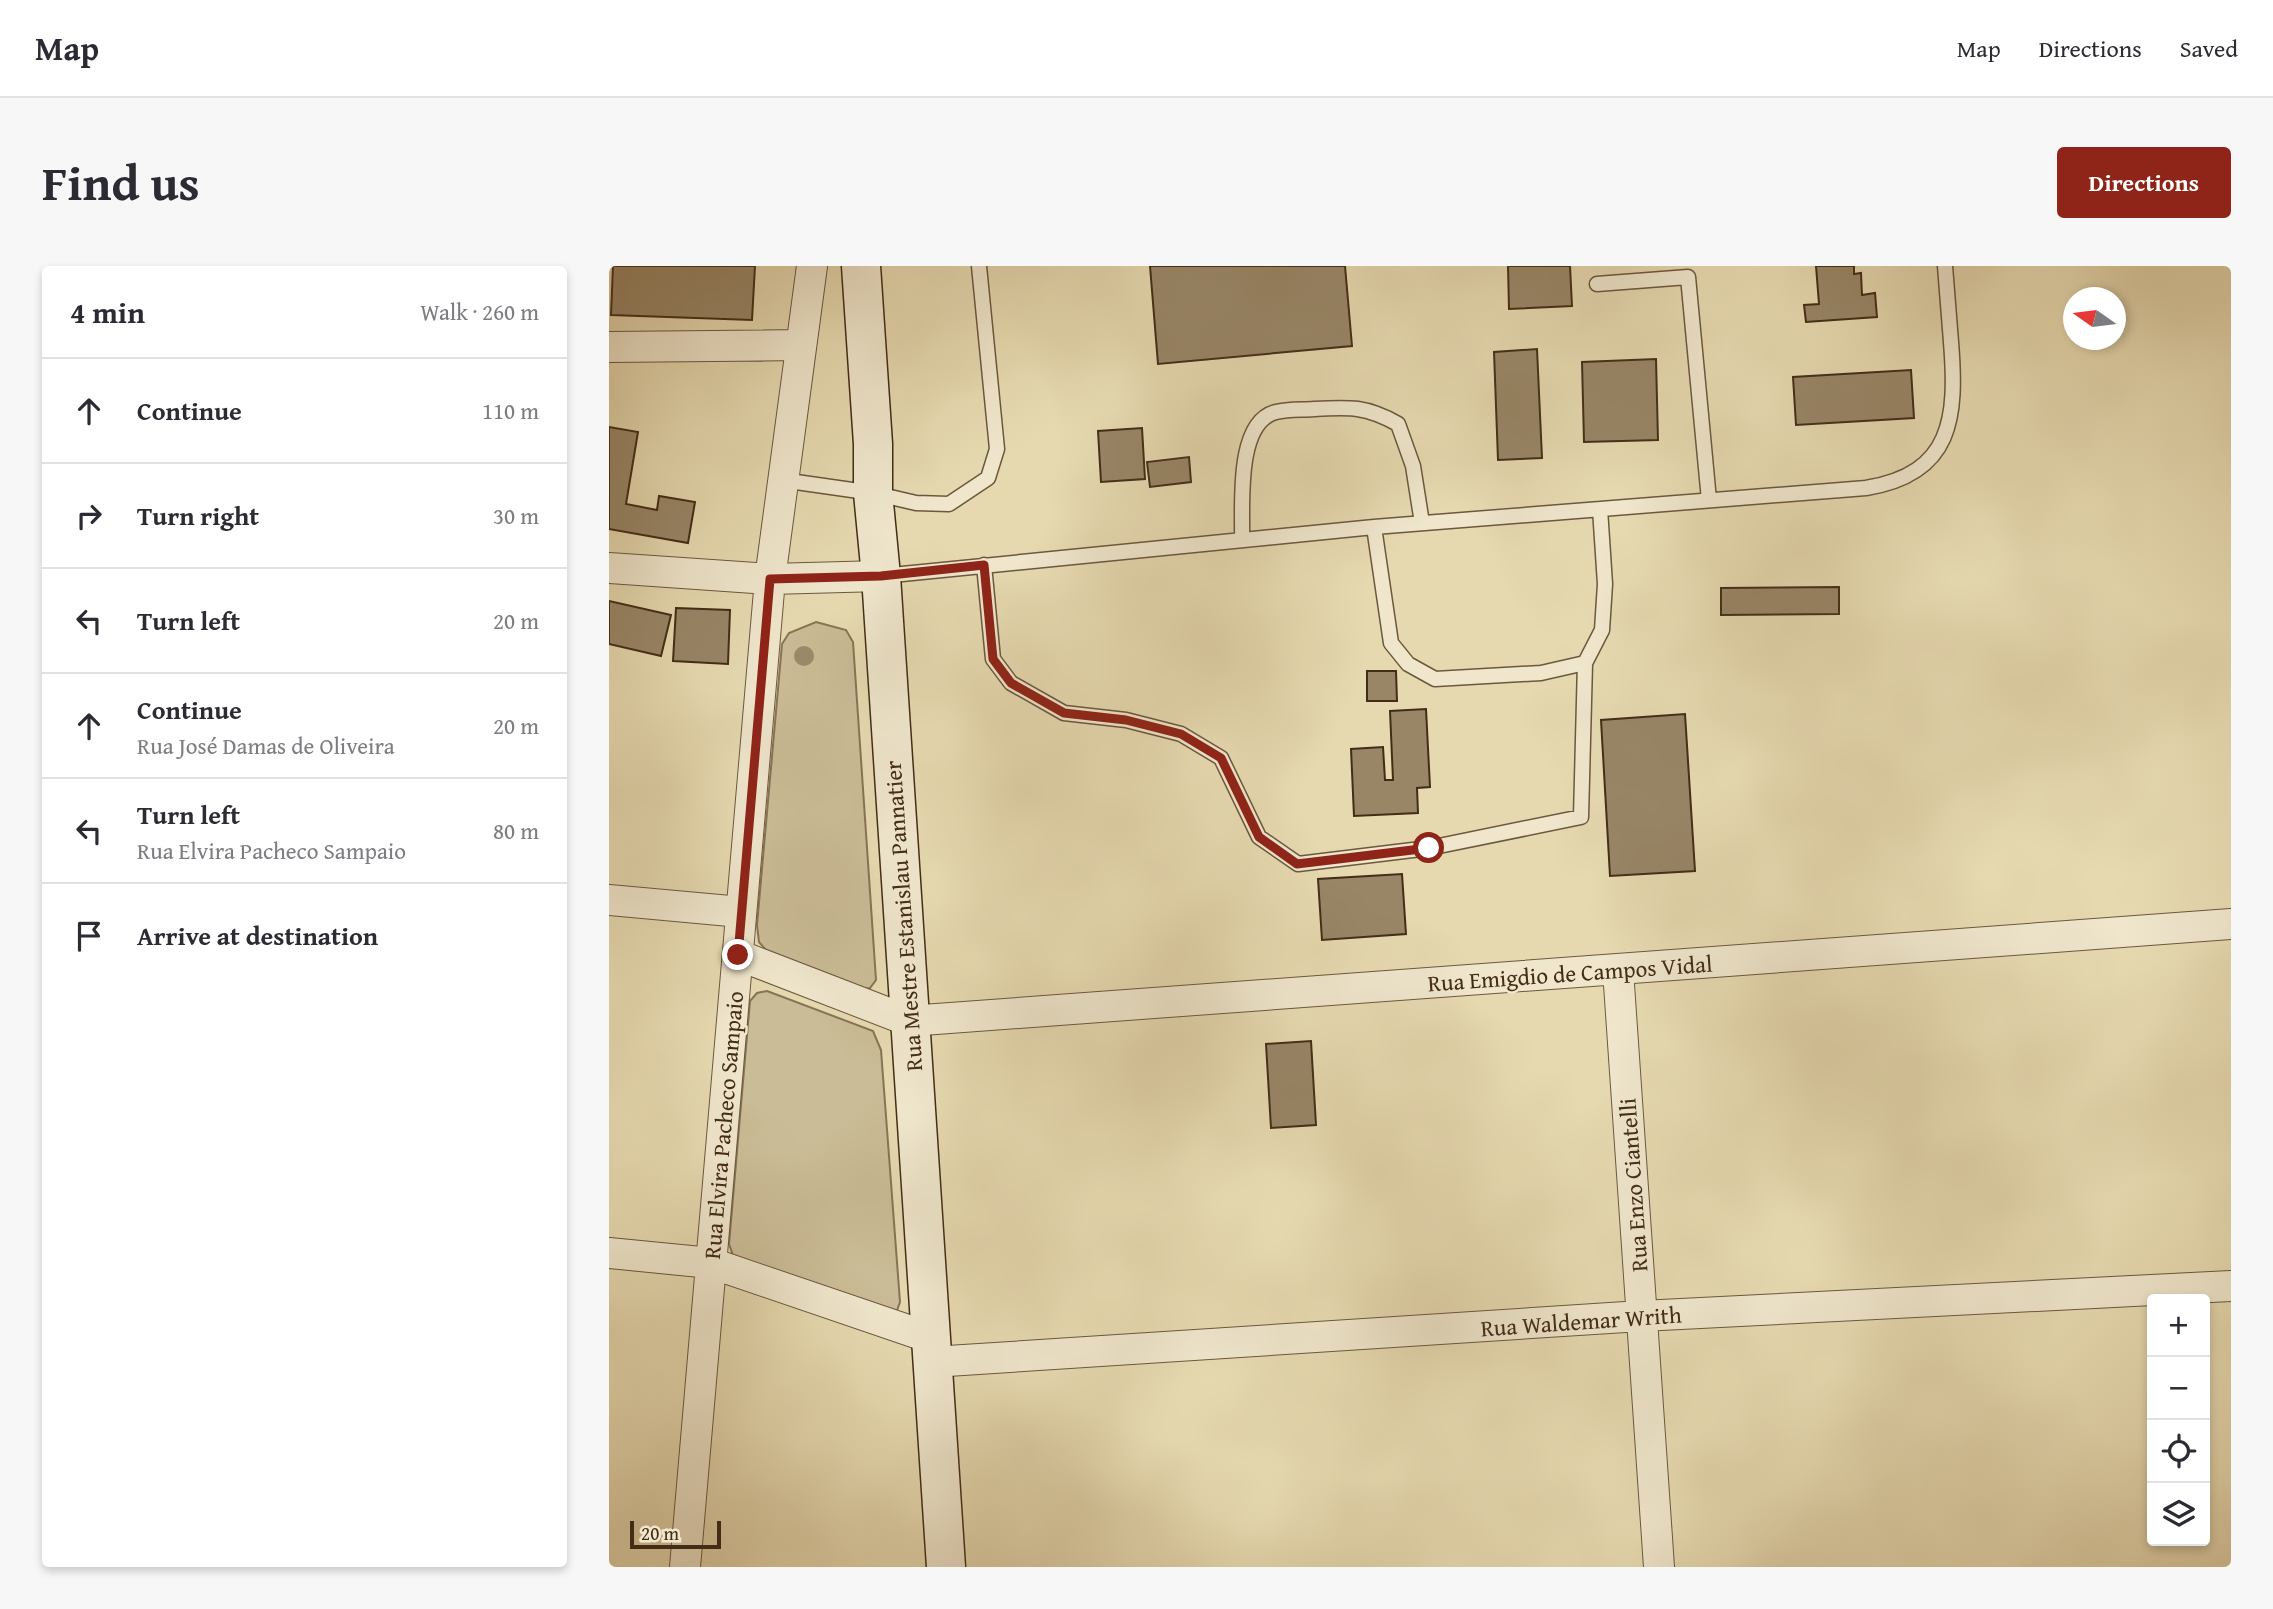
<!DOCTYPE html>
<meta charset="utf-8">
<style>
:root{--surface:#fff;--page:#f7f7f7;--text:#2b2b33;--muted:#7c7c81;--line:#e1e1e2;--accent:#8f2418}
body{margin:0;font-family:"Gentium Book Plus",serif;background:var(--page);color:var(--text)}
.controls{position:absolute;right:21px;bottom:21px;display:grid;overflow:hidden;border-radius:7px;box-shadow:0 4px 10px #0003}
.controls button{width:63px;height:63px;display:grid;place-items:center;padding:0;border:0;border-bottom:2px solid var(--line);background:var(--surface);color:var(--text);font:35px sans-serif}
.compass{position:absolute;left:1454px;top:21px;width:63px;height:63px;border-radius:50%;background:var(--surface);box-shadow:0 4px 10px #0003;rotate:284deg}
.scale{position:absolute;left:21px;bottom:18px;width:91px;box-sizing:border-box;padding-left:7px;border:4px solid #442d17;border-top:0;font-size:19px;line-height:24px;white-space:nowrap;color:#442d17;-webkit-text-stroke:5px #efe6cc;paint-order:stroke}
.stop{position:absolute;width:21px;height:21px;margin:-16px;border:5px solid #8f2418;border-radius:50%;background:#fff}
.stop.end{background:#8f2418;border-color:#fff;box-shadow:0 2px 7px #0008}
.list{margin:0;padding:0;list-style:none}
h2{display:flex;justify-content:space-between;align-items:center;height:91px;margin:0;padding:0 28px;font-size:30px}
h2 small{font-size:23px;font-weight:400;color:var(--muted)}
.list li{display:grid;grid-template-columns:46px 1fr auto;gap:21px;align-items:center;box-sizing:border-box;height:105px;padding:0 28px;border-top:2px solid var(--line)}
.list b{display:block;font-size:26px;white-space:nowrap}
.list p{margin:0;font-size:23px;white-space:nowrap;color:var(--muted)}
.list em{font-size:23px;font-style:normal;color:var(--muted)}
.icon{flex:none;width:38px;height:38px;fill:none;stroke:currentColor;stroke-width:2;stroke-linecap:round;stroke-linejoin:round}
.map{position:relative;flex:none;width:1622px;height:1301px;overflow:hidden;border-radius:7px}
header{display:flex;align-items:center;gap:42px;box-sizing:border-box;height:98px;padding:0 35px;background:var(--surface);border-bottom:2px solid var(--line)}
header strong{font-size:33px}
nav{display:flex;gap:38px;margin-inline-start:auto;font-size:24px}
.intro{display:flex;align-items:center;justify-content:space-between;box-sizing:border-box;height:168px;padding:0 42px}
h1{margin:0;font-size:49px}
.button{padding:18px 32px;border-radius:7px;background:var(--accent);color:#fff;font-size:24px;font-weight:700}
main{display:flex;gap:42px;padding:0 42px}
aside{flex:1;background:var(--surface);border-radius:7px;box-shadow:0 4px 10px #0003}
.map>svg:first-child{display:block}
.green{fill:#cabc96;stroke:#877456;stroke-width:2}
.building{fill:#988667;stroke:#442d17;stroke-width:2}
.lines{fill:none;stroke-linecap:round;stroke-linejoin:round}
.lane-casing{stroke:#6c583d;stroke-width:17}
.street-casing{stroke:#6c583d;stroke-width:32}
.secondary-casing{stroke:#442d17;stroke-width:41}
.lane{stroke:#efe6cc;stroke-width:14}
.street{stroke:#efe6cc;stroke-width:30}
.secondary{stroke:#efe6cc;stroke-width:38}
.tree{fill:#9c8a6a}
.route{stroke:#8f2418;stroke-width:9}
.labels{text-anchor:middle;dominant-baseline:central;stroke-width:5;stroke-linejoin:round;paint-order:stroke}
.street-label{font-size:23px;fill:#442d17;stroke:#efe6cc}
</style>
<header>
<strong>Map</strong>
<nav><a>Map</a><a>Directions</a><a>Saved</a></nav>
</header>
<div class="intro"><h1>Find us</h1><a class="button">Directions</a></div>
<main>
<aside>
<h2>4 min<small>Walk · 260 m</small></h2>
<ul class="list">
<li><svg class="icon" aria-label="ahead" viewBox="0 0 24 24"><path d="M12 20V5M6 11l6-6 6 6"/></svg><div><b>Continue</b></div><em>110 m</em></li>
<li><svg class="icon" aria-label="right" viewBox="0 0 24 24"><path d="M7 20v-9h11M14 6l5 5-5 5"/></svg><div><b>Turn right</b></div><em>30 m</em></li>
<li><svg class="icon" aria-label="left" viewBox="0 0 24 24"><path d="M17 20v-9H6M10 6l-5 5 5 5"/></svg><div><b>Turn left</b></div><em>20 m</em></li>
<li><svg class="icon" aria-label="ahead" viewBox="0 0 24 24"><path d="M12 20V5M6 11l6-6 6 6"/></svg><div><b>Continue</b><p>Rua José Damas de Oliveira</p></div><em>20 m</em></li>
<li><svg class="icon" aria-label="left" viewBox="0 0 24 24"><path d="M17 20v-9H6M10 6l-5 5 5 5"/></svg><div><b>Turn left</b><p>Rua Elvira Pacheco Sampaio</p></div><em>80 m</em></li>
<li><svg class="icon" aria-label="arrive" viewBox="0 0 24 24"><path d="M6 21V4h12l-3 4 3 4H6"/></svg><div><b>Arrive at destination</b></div></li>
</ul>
</aside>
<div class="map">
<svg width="1622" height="1301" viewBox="0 0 1622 1301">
<rect width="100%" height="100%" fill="#e6d9b0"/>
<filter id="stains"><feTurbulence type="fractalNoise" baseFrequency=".00286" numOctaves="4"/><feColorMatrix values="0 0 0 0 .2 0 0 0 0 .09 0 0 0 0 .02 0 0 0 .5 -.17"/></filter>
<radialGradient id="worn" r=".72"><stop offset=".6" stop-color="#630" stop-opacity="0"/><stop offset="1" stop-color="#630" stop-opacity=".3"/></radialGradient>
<path class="green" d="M 207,356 L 237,364 L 244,376 L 267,714 L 261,722 L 249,724 L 162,690 L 150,676 L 148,659 L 173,378 L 180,367 Z
M 158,725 L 264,765 L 272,784 L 291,1036 L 286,1050 L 127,998 L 120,978 L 141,735 L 148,727 Z"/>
<path class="building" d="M 4,0 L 146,0 L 143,54 L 2,49 Z
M 541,0 L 736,0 L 743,80 L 549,98 Z
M 899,0 L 961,0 L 963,40 L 900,43 Z
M 1207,0 L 1245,0 L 1245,8 L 1252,7 L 1253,29 L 1266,27 L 1268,51 L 1197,56 L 1195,39 L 1210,38 Z
M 928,83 L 933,192 L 889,194 L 885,86 Z
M 1047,93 L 1049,174 L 975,176 L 973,96 Z
M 1302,104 L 1305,152 L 1187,159 L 1184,111 Z
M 0,161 L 29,166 L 17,238 L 48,244 L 50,230 L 86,236 L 79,277 L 0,263 Z
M 533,162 L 536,213 L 492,216 L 489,165 Z
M 580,191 L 582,216 L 541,221 L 538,196 Z
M 1230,321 L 1230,348 L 1112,349 L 1112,322 Z
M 0,335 L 62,349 L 52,390 L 0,378 Z
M 67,342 L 121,344 L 119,398 L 64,395 Z
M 758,405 L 787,405 L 788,435 L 758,435 Z
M 817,443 L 821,521 L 808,522 L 809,547 L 745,550 L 742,483 L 774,481 L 776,514 L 784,514 L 781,445 Z
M 1076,448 L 1086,605 L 1001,610 L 992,454 Z
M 793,608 L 797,668 L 713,674 L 709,613 Z
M 702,775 L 707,859 L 662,862 L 657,778 Z"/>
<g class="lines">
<defs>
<path id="lane" d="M 988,18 L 1079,11 L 1100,234
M 173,214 L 264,227 L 307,237 L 340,238 L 379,212 L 388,183 L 370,0
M 765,261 L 782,377 L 799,398 L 826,413 L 932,407 L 976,397 L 993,364 L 996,318 L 991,243
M 633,274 C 634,241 626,156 667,146 C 679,143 693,144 705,143 C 741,141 757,140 789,158 L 804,200 L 813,257
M 375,299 L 384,393 L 402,417 L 455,447 L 517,454 L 572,468 L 612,492 L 650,571 L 689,598 L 820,582 L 972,551 L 976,397
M 273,310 L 765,261 L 1257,222 C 1344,208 1348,151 1342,76 C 1340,50 1338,25 1336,0"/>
<path id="street" d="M 0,81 L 191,79
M 0,302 L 161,313 L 272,310
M 0,634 L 132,646
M 129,689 L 300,755 L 1622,658
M 1009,704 L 1050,1301
M 0,987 L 102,997 L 322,1072
M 323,1096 L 1032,1050 L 1622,1020
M 76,1301 L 161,313 L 203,0"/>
<path id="secondary" d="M 252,0 L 264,178 L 264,227 L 272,310 L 337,1301"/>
</defs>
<use href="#lane" class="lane-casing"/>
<use href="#street" class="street-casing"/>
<use href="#secondary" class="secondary-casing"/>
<use href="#lane" class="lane"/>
<use href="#street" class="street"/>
<use href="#secondary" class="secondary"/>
</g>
<circle class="tree" cx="195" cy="390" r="10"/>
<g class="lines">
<path class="route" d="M 129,689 L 161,313 L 272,310 L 375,299 L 384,393 L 402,417 L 455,447 L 517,454 L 572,468 L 612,492 L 650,571 L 688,598 L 820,582"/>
</g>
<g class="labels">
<g class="street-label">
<text transform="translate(294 650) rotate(-94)">Rua Mestre Estanislau Pannatier</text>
<text transform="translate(961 707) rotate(-4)">Rua Emigdio de Campos Vidal</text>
<text transform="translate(114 859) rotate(-85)">Rua Elvira Pacheco Sampaio</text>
<text transform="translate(1024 919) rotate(-94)">Rua Enzo Ciantelli</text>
<text transform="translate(972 1055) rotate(-4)">Rua Waldemar Writh</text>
</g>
</g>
<rect width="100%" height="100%" filter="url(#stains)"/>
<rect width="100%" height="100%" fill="url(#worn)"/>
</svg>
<div class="controls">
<button>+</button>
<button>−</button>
<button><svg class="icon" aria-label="locate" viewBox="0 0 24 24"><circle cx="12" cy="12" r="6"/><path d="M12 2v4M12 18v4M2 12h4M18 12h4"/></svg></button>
<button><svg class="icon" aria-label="layers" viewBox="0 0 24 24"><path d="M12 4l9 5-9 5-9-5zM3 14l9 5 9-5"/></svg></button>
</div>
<svg class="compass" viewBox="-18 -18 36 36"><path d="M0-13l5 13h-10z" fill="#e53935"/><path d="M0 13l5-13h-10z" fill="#7c7c81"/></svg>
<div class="scale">20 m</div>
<div class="stop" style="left:820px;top:582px"></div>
<div class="stop end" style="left:129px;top:689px"></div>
</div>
</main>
